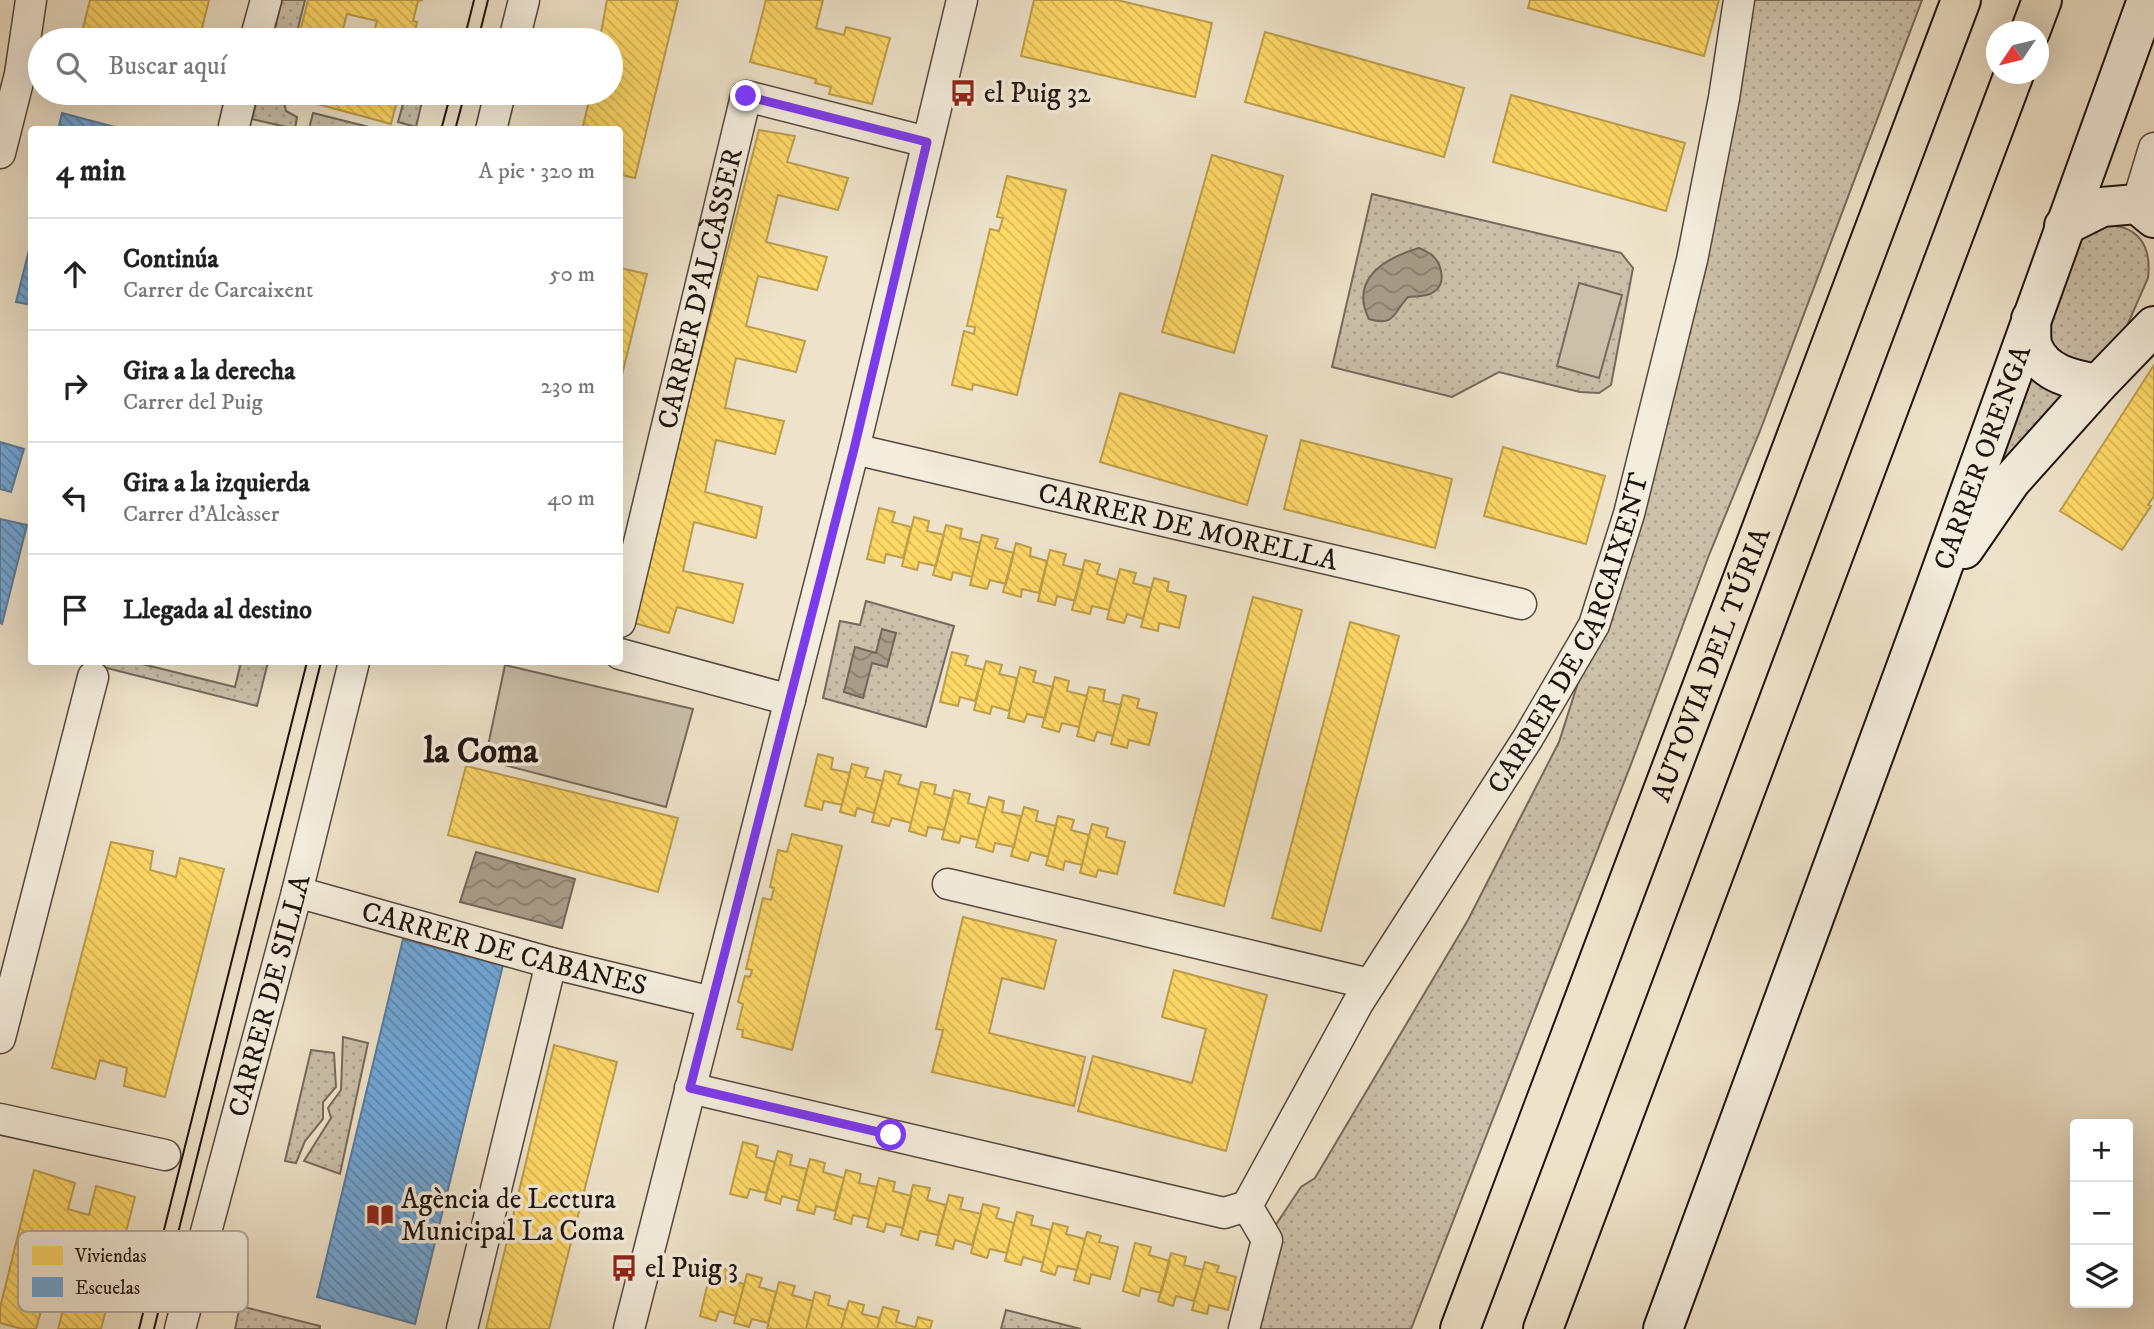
<!DOCTYPE html>
<html lang="es">
<meta charset="utf-8">
<style>
:root{--surface:#fff;--page:#f2f2f2;--text:#222;--muted:#767676;--line:#e0e0e0}
body{margin:0;font-family:"IM FELL DW Pica",serif;background:var(--page);color:var(--text)}
.controls{position:absolute;right:21px;bottom:21px;display:grid;overflow:hidden;border-radius:7px;box-shadow:0 7px 28px #0002}
.controls button{width:63px;height:63px;display:grid;place-items:center;padding:0;border:0;border-bottom:2px solid var(--line);background:var(--surface);color:var(--text);font:35px sans-serif}
.compass{position:absolute;left:1986px;top:21px;width:63px;height:63px;border-radius:50%;background:var(--surface);box-shadow:0 7px 28px #0002;rotate:235deg}
.stop{position:absolute;width:21px;height:21px;margin:-16px;border:5px solid #7c3aed;border-radius:50%;background:#fff}
.stop.end{background:#7c3aed;border-color:#fff;box-shadow:0 2px 7px #0008}
.list{margin:0;padding:0;list-style:none}
h2{display:flex;justify-content:space-between;align-items:center;height:91px;margin:0;padding:0 28px;font-size:30px}
h2 small{font-size:23px;font-weight:400;color:var(--muted)}
.list li{display:grid;grid-template-columns:46px 1fr auto;gap:21px;align-items:center;box-sizing:border-box;height:112px;padding:0 28px;border-top:2px solid var(--line)}
.list b{display:block;font-size:26px;white-space:nowrap}
.list p{margin:0;font-size:23px;white-space:nowrap;color:var(--muted)}
.list em{font-size:23px;font-style:normal;color:var(--muted)}
.icon{flex:none;width:38px;height:38px;fill:none;stroke:currentColor;stroke-width:2;stroke-linecap:round;stroke-linejoin:round}
.map{position:relative;flex:none;width:2154px;height:1329px;overflow:hidden}
.search{position:absolute;background:var(--surface);box-shadow:0 7px 28px #0002;left:28px;top:28px;width:595px;height:77px;display:flex;align-items:center;gap:18px;box-sizing:border-box;padding:0 24px;border-radius:38px;color:var(--muted);font-size:26px}
.panel{position:absolute;background:var(--surface);box-shadow:0 7px 28px #0002;left:28px;top:126px;width:595px;height:539px;border-radius:7px}
.map>svg:first-child{display:block}
.green{fill:url(#green-dots);stroke:#756a5c;stroke-width:2}
.pitch{fill:#cbc0aa;stroke:#756a5c;stroke-width:2}
.water{fill:url(#water-waves);stroke:#716658;stroke-width:2}
.homes{fill:url(#homes-back-hatch);stroke:#bc9e4b;stroke-width:2}
.schools{fill:url(#schools-back-hatch);stroke:#577c9e;stroke-width:2}
.lines{fill:none;stroke-linecap:round;stroke-linejoin:round}
.street-casing{stroke:#53483c;stroke-width:33}
.secondary-casing{stroke:#1f140d;stroke-width:42}
.highway-casing{stroke:#1f140d;stroke-width:42}
.street{stroke:#f4eddd;stroke-width:30}
.secondary{stroke:#f4eddd;stroke-width:38}
.highway{stroke:#eee3ca;stroke-width:38}
.tram{stroke:#1f140d;stroke-width:2}
.route{stroke:#7c3aed;stroke-width:9}
.labels{text-anchor:middle;dominant-baseline:central;stroke-width:7;stroke-linejoin:round;paint-order:stroke}
.poi-label{font-size:28px;fill:#1f140d;stroke:#f4eddd;text-anchor:start}
.street-label{font-size:28px;fill:#1f140d;stroke:#f4eddd}
.district-label{font-size:35px;font-weight:bold;fill:#1f140d;stroke:#f4eddd}
.key{fill:#f4eddd;stroke:#b4ac9f;stroke-width:2}
.key-label{font-size:19px;fill:#1f140d}
</style>
<div class="map">
<svg width="2154" height="1329" viewBox="0 0 2154 1329">
<defs>
<pattern id="green-dots" width="8" height="8" patternUnits="userSpaceOnUse" patternTransform="scale(1.75)"><rect width="8" height="8" fill="#cbc0aa"/><path d="M2 2h.1M6 6h.1" fill="none" stroke="#aea491" stroke-width="1.8" stroke-linecap="round"/></pattern>
<pattern id="water-waves" width="16" height="10" patternUnits="userSpaceOnUse" patternTransform="scale(1.75)"><rect width="16" height="10" fill="#a89d8a"/><path d="M0 5q4-4 8 0t8 0" fill="none" stroke="#887f6f"/></pattern>
<pattern id="homes-back-hatch" width="6" height="6" patternUnits="userSpaceOnUse" patternTransform="scale(1.75)"><rect width="6" height="6" fill="#ffd966"/><path d="M-1 5l2 2M0 0l6 6M5-1l2 2" fill="none" stroke="#dab957"/></pattern>
<pattern id="schools-back-hatch" width="6" height="6" patternUnits="userSpaceOnUse" patternTransform="scale(1.75)"><rect width="6" height="6" fill="#6fa8dc"/><path d="M-1 5l2 2M0 0l6 6M5-1l2 2" fill="none" stroke="#5b88b1"/></pattern>
</defs>
<rect width="100%" height="100%" fill="#eee3ca"/>
<filter id="stains"><feTurbulence type="fractalNoise" baseFrequency=".00286" numOctaves="4"/><feColorMatrix values="0 0 0 0 .2 0 0 0 0 .09 0 0 0 0 .02 0 0 0 .5 -.17"/></filter>
<radialGradient id="worn" r=".72"><stop offset=".6" stop-color="#630" stop-opacity="0"/><stop offset="1" stop-color="#630" stop-opacity=".3"/></radialGradient>
<path class="green" d="M 282,0 L 305,0 L 295,40 L 272,40 Z
M 1736,0 L 1922,0 L 1760,431 L 1709,555 L 1633,759 L 1411,1329 L 1241,1329 L 1255,1256 L 1301,1187 L 1315,1178 L 1468,920 L 1559,742 L 1613,573 Z
M 259,93 L 282,93 L 286,111 L 297,117 L 295,129 L 252,119 Z
M 406,93 L 424,93 L 416,127 L 398,122 Z
M 313,113 L 377,129 L 309,129 Z
M 1372,194 L 1621,253 L 1633,268 L 1611,385 L 1599,393 L 1580,392 L 1499,372 L 1452,397 L 1332,367 Z
M 2102,225 C 2137,224 2152,244 2148,278 L 2112,360 L 2068,367 L 2041,332 L 2073,245 Z
M 2027,370 L 2065,391 L 1972,520 Z
M 866,601 L 954,626 L 926,727 L 823,698 L 840,621 L 860,625 Z
M 83,662 L 134,662 L 235,687 L 241,662 L 268,662 L 257,706 Z
M 343,1037 L 368,1043 L 340,1174 L 304,1161 L 331,1118 L 328,1108 L 341,1090 Z
M 311,1050 L 334,1053 L 336,1087 L 323,1102 L 323,1119 L 305,1141 L 296,1163 L 285,1161 Z
M 240,1306 L 320,1326 L 320,1329 L 235,1329 Z
M 1006,1310 L 1081,1329 L 1001,1329 Z"/>
<path class="pitch" d="M 1579,283 L 1622,295 L 1599,378 L 1557,366 Z
M 505,665 L 693,709 L 666,807 L 485,760 Z"/>
<path class="water" d="M 1419,248 C 1423,250 1430,253 1433,256 C 1442,265 1446,283 1435,291 C 1428,297 1417,296 1408,297 C 1393,313 1395,327 1369,319 C 1349,279 1385,258 1419,248 Z
M 882,629 L 896,633 L 887,667 L 872,663 L 863,698 L 844,692 L 855,647 L 876,653 Z
M 476,852 L 575,879 L 562,928 L 460,902 Z"/>
<path class="homes" d="M 90,0 L 209,0 L 199,40 L 133,40 L 125,37 L 124,40 L 80,40 Z
M 308,0 L 423,0 L 418,1 L 413,21 L 417,22 L 413,40 L 372,40 L 377,21 L 347,14 L 340,40 L 298,40 Z
M 607,0 L 678,0 L 635,178 L 621,175 L 620,178 L 620,130 L 582,130 L 591,93 L 611,93 L 611,40 L 585,40 L 588,30 L 601,33 Z
M 766,0 L 823,0 L 816,28 L 844,35 L 846,27 L 890,38 L 872,104 L 829,94 L 831,87 L 815,83 L 816,79 L 750,62 Z
M 1034,0 L 1117,0 L 1212,23 L 1195,97 L 1021,56 Z
M 1530,0 L 1719,0 L 1704,56 L 1528,8 Z
M 1265,32 L 1464,88 L 1444,157 L 1245,102 Z
M 284,93 L 395,93 L 394,96 L 398,97 L 391,124 L 288,96 L 283,95 Z
M 1511,95 L 1685,143 L 1666,211 L 1493,162 Z
M 759,130 L 795,136 L 787,162 L 848,178 L 838,210 L 778,195 L 766,242 L 827,257 L 817,290 L 758,276 L 746,326 L 805,341 L 796,372 L 736,358 L 725,408 L 784,421 L 775,454 L 716,440 L 705,492 L 762,507 L 756,538 L 694,522 L 683,571 L 743,584 L 733,623 L 677,607 L 669,633 L 631,622 Z
M 1212,155 L 1283,176 L 1234,353 L 1162,332 Z
M 1007,176 L 1066,190 L 1017,395 L 973,384 L 972,390 L 952,385 L 964,331 L 974,334 L 975,327 L 967,326 L 990,229 L 999,231 L 1003,218 L 997,217 Z
M 620,268 L 647,274 L 620,383 Z
M 2154,365 L 2154,496 L 2148,505 L 2151,506 L 2122,550 L 2060,511 Z
M 1120,393 L 1267,436 L 1247,505 L 1100,462 Z
M 1301,440 L 1452,479 L 1435,548 L 1284,509 Z
M 1503,447 L 1605,476 L 1586,544 L 1484,516 Z
M 879,508 L 895,512 L 892,522 L 911,527 L 903,558 L 886,554 L 884,563 L 867,559 Z
M 914,517 L 929,521 L 927,531 L 944,535 L 936,566 L 919,562 L 917,570 L 902,566 Z
M 946,525 L 962,529 L 960,538 L 980,543 L 972,577 L 953,572 L 951,580 L 933,575 Z
M 982,535 L 998,539 L 995,548 L 1014,553 L 1006,584 L 990,580 L 987,589 L 970,585 Z
M 1016,543 L 1031,548 L 1030,556 L 1047,561 L 1039,593 L 1022,589 L 1021,597 L 1003,592 Z
M 1050,550 L 1066,554 L 1063,565 L 1083,570 L 1075,601 L 1057,596 L 1055,605 L 1038,601 Z
M 1085,560 L 1100,564 L 1097,574 L 1117,580 L 1109,610 L 1092,606 L 1090,614 L 1072,610 Z
M 1120,569 L 1136,573 L 1133,583 L 1151,588 L 1143,619 L 1127,614 L 1124,623 L 1107,619 Z
M 1154,578 L 1169,582 L 1167,591 L 1186,596 L 1179,628 L 1159,623 L 1158,631 L 1141,627 Z
M 1253,597 L 1302,610 L 1224,906 L 1174,893 Z
M 1350,622 L 1399,636 L 1321,931 L 1272,918 Z
M 952,652 L 968,656 L 965,665 L 984,670 L 975,701 L 960,697 L 958,706 L 940,702 Z
M 986,661 L 1002,665 L 999,674 L 1017,678 L 1009,711 L 992,706 L 990,714 L 974,710 Z
M 1020,667 L 1036,671 L 1033,682 L 1053,687 L 1045,718 L 1027,714 L 1024,722 L 1008,718 Z
M 1055,677 L 1069,681 L 1067,691 L 1087,696 L 1079,727 L 1062,723 L 1059,732 L 1042,727 Z
M 1089,687 L 1105,690 L 1103,701 L 1121,705 L 1113,736 L 1097,732 L 1094,741 L 1077,736 Z
M 1123,695 L 1139,699 L 1137,708 L 1157,713 L 1149,745 L 1129,740 L 1127,748 L 1111,744 Z
M 818,754 L 833,758 L 831,769 L 850,773 L 842,805 L 824,801 L 822,810 L 805,806 Z
M 852,764 L 868,768 L 865,777 L 883,781 L 874,813 L 857,808 L 855,816 L 840,812 Z
M 466,766 L 678,818 L 658,892 L 448,835 Z
M 885,771 L 901,775 L 898,784 L 919,790 L 911,823 L 892,818 L 889,826 L 872,822 Z
M 921,782 L 936,785 L 934,794 L 953,799 L 944,830 L 928,827 L 926,836 L 909,831 Z
M 954,790 L 970,794 L 968,803 L 986,808 L 978,840 L 961,836 L 959,843 L 942,839 Z
M 989,797 L 1004,801 L 1002,812 L 1021,816 L 1014,847 L 995,843 L 993,852 L 976,847 Z
M 1024,807 L 1038,811 L 1036,821 L 1056,826 L 1048,857 L 1031,852 L 1028,861 L 1011,856 Z
M 1058,816 L 1074,820 L 1071,830 L 1089,835 L 1082,865 L 1065,861 L 1063,870 L 1046,865 Z
M 1092,824 L 1108,828 L 1106,837 L 1125,842 L 1117,874 L 1098,870 L 1096,877 L 1080,873 Z
M 792,834 L 842,846 L 792,1050 L 742,1037 L 743,1030 L 737,1029 L 743,1004 L 738,1002 L 745,976 L 750,977 L 752,970 L 746,969 L 763,898 L 771,900 L 774,888 L 770,887 L 778,850 L 787,852 Z
M 111,842 L 153,851 L 150,870 L 176,877 L 180,858 L 224,869 L 165,1097 L 124,1086 L 127,1068 L 100,1060 L 95,1079 L 52,1068 Z
M 963,917 L 1056,940 L 1044,989 L 1002,978 L 989,1033 L 1085,1057 L 1074,1106 L 932,1072 L 943,1030 L 936,1029 Z
M 1174,970 L 1267,995 L 1226,1151 L 1078,1111 L 1093,1056 L 1192,1083 L 1206,1029 L 1162,1017 Z
M 554,1045 L 617,1062 L 549,1329 L 486,1329 Z
M 743,1142 L 758,1146 L 756,1157 L 775,1162 L 766,1193 L 750,1189 L 747,1198 L 730,1194 Z
M 778,1151 L 792,1155 L 790,1165 L 807,1169 L 799,1201 L 782,1196 L 780,1204 L 765,1200 Z
M 810,1159 L 825,1163 L 823,1172 L 844,1178 L 835,1211 L 816,1206 L 814,1214 L 797,1210 Z
M 34,1170 L 75,1183 L 68,1209 L 89,1215 L 96,1186 L 135,1197 L 101,1329 L 58,1329 L 63,1310 L 43,1304 L 36,1329 L 22,1329 L 0,1323 L 0,1308 Z
M 846,1170 L 861,1174 L 859,1183 L 877,1187 L 869,1219 L 853,1215 L 851,1224 L 834,1219 Z
M 879,1178 L 895,1182 L 893,1191 L 911,1196 L 903,1228 L 886,1224 L 884,1232 L 867,1227 Z
M 913,1185 L 930,1188 L 927,1200 L 946,1205 L 938,1235 L 920,1231 L 918,1240 L 901,1235 Z
M 949,1195 L 963,1198 L 960,1209 L 981,1214 L 972,1245 L 955,1240 L 953,1249 L 936,1245 Z
M 983,1204 L 999,1208 L 996,1218 L 1014,1223 L 1007,1253 L 990,1249 L 987,1258 L 971,1253 Z
M 1017,1212 L 1033,1216 L 1031,1225 L 1051,1230 L 1043,1263 L 1023,1257 L 1021,1265 L 1005,1261 Z
M 1053,1223 L 1068,1227 L 1066,1234 L 1085,1239 L 1077,1270 L 1058,1266 L 1055,1275 L 1041,1271 Z
M 1087,1232 L 1101,1236 L 1099,1242 L 1118,1247 L 1110,1279 L 1091,1274 L 1089,1284 L 1074,1280 Z
M 1135,1243 L 1151,1247 L 1149,1255 L 1170,1261 L 1161,1293 L 1141,1288 L 1139,1296 L 1123,1291 Z
M 1171,1253 L 1186,1257 L 1184,1265 L 1203,1270 L 1194,1301 L 1176,1296 L 1173,1306 L 1158,1301 Z
M 1205,1262 L 1219,1266 L 1217,1272 L 1236,1277 L 1228,1310 L 1209,1305 L 1207,1314 L 1192,1310 Z
M 712,1265 L 727,1269 L 725,1279 L 744,1284 L 736,1316 L 719,1311 L 716,1321 L 700,1316 Z
M 747,1274 L 762,1278 L 759,1287 L 776,1292 L 768,1323 L 752,1319 L 749,1327 L 734,1323 Z
M 779,1282 L 795,1286 L 792,1295 L 813,1301 L 806,1329 L 767,1329 Z
M 815,1292 L 830,1296 L 828,1305 L 846,1310 L 841,1329 L 806,1329 Z
M 849,1301 L 864,1305 L 862,1314 L 880,1318 L 877,1329 L 841,1329 Z
M 883,1307 L 899,1311 L 896,1322 L 915,1327 L 915,1329 L 877,1329 Z
M 918,1317 L 932,1321 L 930,1329 L 915,1329 Z"/>
<path class="schools" d="M 62,113 L 126,130 L 58,130 Z
M 32,238 L 32,305 L 16,302 Z
M 0,442 L 24,449 L 11,492 L 0,489 Z
M 0,519 L 27,525 L 2,624 L 0,623 Z
M 403,939 L 503,965 L 415,1324 L 317,1297 Z"/>
<g class="lines">
<defs>
<g id="street">
<path d="M 255,40 L 266,0"/>
<path d="M 514,40 L 524,0"/>
<path d="M 234,126 L 242,93"/>
<path d="M 491,130 L 500,93"/>
<path d="M 0,153 L 20,74 L 31,0"/>
<path d="M 2137,204 L 2154,148"/>
<path id="s1" d="M 854,449 L 1521,604"/>
<path id="s2" d="M 620,622 L 746,96 L 927,142"/>
<path d="M 620,654 L 790,700"/>
<path d="M 948,884 L 1370,984"/>
<path id="s3" d="M 297,892 L 551,963 L 712,1002"/>
<path d="M 0,1038 L 93,677"/>
<path id="s4" d="M 690,1088 L 1224,1213 L 1247,1206 L 1358,1003 L 1528,738 L 1594,625 L 1629,514 L 1692,260 L 1724,98 L 1739,0"/>
<path d="M 0,1119 L 165,1155"/>
<path id="s5" d="M 180,1329 L 297,892 L 354,662"/>
<path d="M 462,1329 L 551,963"/>
<path d="M 629,1329 L 854,449 L 962,0"/>
<path d="M 1244,1329 L 1267,1240 L 1247,1206"/>
</g>
<g id="secondary">
<path d="M 2064,226 L 2102,207 L 2137,204 L 2154,218"/>
<path d="M 2031,319 C 2032,327 2030,339 2033,347 C 2043,374 2074,380 2098,384"/>
<path d="M 1964,549 L 2011,481 L 2098,384 L 2154,326"/>
<path id="s6" d="M 1663,1329 L 1934,591 L 2147,0"/>
</g>
<g id="highway">
<path d="M 2030,32 L 2042,0"/>
<path id="s7" d="M 1460,1329 L 1961,0"/>
<path d="M 1543,1329 L 2014,74"/>
</g>
</defs>
<use href="#street" class="street-casing"/>
<use href="#secondary" class="secondary-casing"/>
<use href="#highway" class="highway-casing"/>
<use href="#street" class="street"/>
<use href="#secondary" class="secondary"/>
<use href="#highway" class="highway"/>
<path class="tram" d="M 464,40 L 474,0
M 478,40 L 488,0
M 441,130 L 451,93
M 455,130 L 465,93
M 139,1329 L 307,662
M 154,1329 L 321,662"/>
</g>
<g class="lines">
<path class="route" d="M 746,96 L 927,142 L 854,449 L 690,1088 L 891,1135"/>
</g>
<defs>
<symbol id="bus-bare" viewBox="-9 -9 18 18"><path d="M-5-6H5V4H4V6H2V4H-2V6H-4V4H-5ZM-3.5-4V0h7V-4ZM-3.5 1.2v1.5H-2V1.2ZM2 1.2v1.5H3.5V1.2Z" fill="#8f2418" stroke="#f4eddd" stroke-width="2.5" paint-order="stroke"/></symbol>
<symbol id="library-bare" viewBox="-9 -9 18 18"><path d="M-6-4Q-3-5.5-.7-3.5V5Q-3 3-6 4ZM6-4Q3-5.5 .7-3.5V5Q3 3 6 4Z" fill="#8f2418" stroke="#f4eddd" stroke-width="2.5" paint-order="stroke"/></symbol>
</defs>
<g fill-rule="evenodd">
<use href="#bus-bare" x="944" y="74" width="38" height="38"/>
<use href="#library-bare" x="361" y="1196" width="38" height="38"/>
<use href="#bus-bare" x="605" y="1249" width="38" height="38"/>
</g>
<g class="labels">
<g class="poi-label">
<text x="984" y="93">el Puig 32</text>
<text x="401" y="1199">Agència de Lectura<tspan x="401" dy="32">Municipal La Coma</tspan></text>
<text x="645" y="1268">el Puig 3</text>
</g>
<g class="street-label">
<text stroke="none"><textPath href="#s2" startOffset="343">CARRER D'ALCÀSSER</textPath></text>
<text stroke="none"><textPath href="#s6" startOffset="928">CARRER ORENGA</textPath></text>
<text stroke="none"><textPath href="#s1" startOffset="343">CARRER DE MORELLA</textPath></text>
<text stroke="none"><textPath href="#s4" startOffset="1232">CARRER DE CARCAIXENT</textPath></text>
<text stroke="none"><textPath href="#s7" startOffset="710">AUTOVIA DEL TÚRIA</textPath></text>
<text stroke="none"><textPath href="#s3" startOffset="215">CARRER DE CABANES</textPath></text>
<text stroke="none"><textPath href="#s5" startOffset="345">CARRER DE SILLA</textPath></text>
</g>
<g class="district-label">
<text x="481" y="752">la Coma</text>
</g>
</g>
<rect x="18" y="1231" width="230" height="81" rx="10" class="key"/>
<rect x="32" y="1246" width="31" height="19" fill="#ffd966"/>
<rect x="32" y="1277" width="31" height="20" fill="#6fa8dc"/>
<g class="key-label">
<text x="75" y="1262">Viviendas</text>
<text x="75" y="1294">Escuelas</text>
</g>
<rect width="100%" height="100%" filter="url(#stains)"/>
<rect width="100%" height="100%" fill="url(#worn)"/>
</svg>
<div class="controls">
<button>+</button>
<button>−</button>
<button><svg class="icon" aria-label="layers" viewBox="0 0 24 24"><path d="M12 4l9 5-9 5-9-5zM3 14l9 5 9-5"/></svg></button>
</div>
<svg class="compass" viewBox="-18 -18 36 36"><path d="M0-13l5 13h-10z" fill="#e53935"/><path d="M0 13l5-13h-10z" fill="#767676"/></svg>
<div class="stop" style="left:891px;top:1135px"></div>
<div class="stop end" style="left:746px;top:96px"></div>
<div class="search"><svg class="icon" aria-label="search" viewBox="0 0 24 24"><circle cx="10" cy="10" r="6"/><path d="M15 15l6 6"/></svg>Buscar aquí</div>
<section class="panel">
<h2>4 min<small>A pie · 320 m</small></h2>
<ul class="list">
<li><svg class="icon" aria-label="ahead" viewBox="0 0 24 24"><path d="M12 20V5M6 11l6-6 6 6"/></svg><div><b>Continúa</b><p>Carrer de Carcaixent</p></div><em>50 m</em></li>
<li><svg class="icon" aria-label="right" viewBox="0 0 24 24"><path d="M7 20v-9h11M14 6l5 5-5 5"/></svg><div><b>Gira a la derecha</b><p>Carrer del Puig</p></div><em>230 m</em></li>
<li><svg class="icon" aria-label="left" viewBox="0 0 24 24"><path d="M17 20v-9H6M10 6l-5 5 5 5"/></svg><div><b>Gira a la izquierda</b><p>Carrer d'Alcàsser</p></div><em>40 m</em></li>
<li><svg class="icon" aria-label="arrive" viewBox="0 0 24 24"><path d="M6 21V4h12l-3 4 3 4H6"/></svg><div><b>Llegada al destino</b></div></li>
</ul>
</section>
</div>
